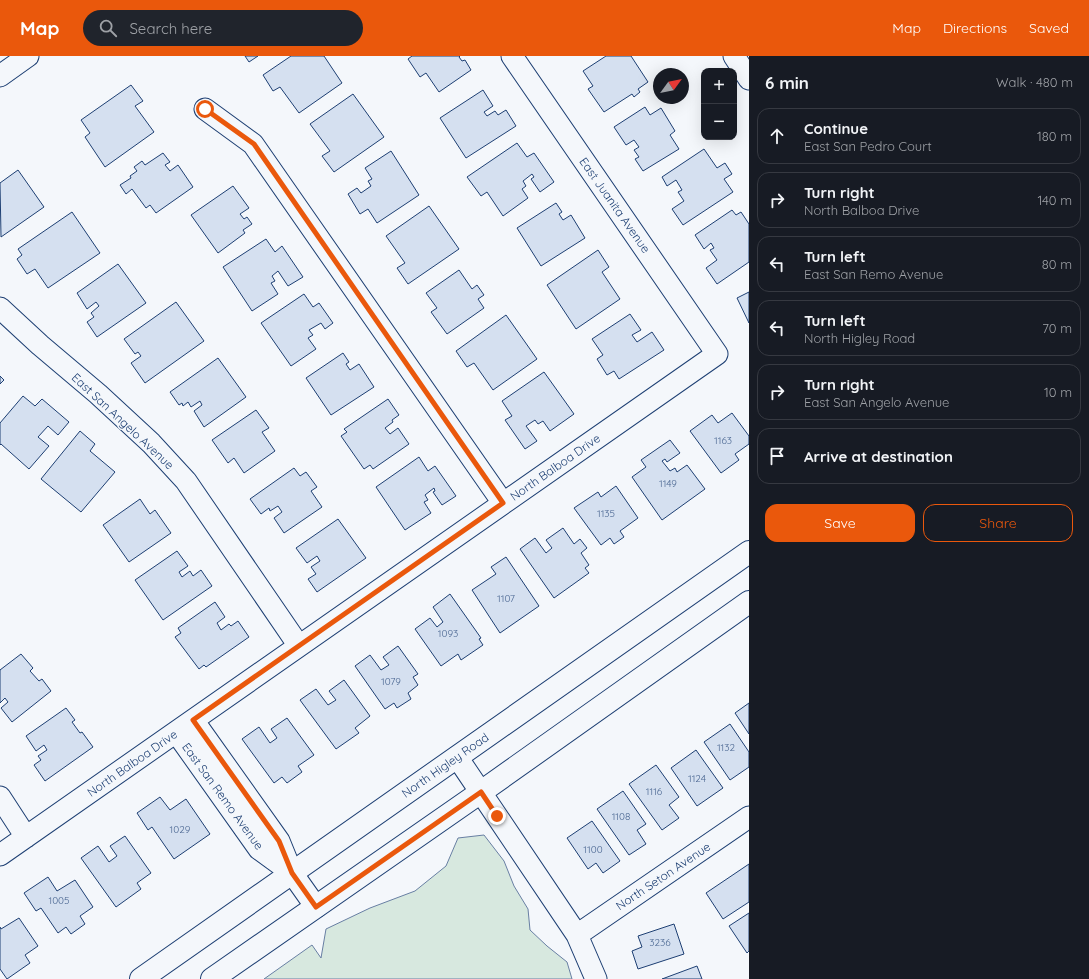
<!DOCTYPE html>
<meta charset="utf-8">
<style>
:root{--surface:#171b24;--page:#20242c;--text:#f1f3f6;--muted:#9ea1a6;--line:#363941;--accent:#ea580c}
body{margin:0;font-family:Quicksand,sans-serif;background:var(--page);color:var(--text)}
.controls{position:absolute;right:12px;top:12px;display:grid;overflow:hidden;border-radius:8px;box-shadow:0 4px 16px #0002}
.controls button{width:36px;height:36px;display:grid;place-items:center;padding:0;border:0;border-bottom:1px solid var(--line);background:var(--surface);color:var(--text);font:20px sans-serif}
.compass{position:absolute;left:653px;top:12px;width:36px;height:36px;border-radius:50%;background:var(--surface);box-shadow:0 4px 16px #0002;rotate:57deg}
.stop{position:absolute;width:12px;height:12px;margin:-9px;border:3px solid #ea580c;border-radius:50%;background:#fff}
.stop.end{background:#ea580c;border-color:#fff;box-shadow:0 1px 4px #0008}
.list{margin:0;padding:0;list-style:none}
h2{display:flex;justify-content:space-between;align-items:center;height:52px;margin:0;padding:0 16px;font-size:17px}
h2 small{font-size:13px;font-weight:400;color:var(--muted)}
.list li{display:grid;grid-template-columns:26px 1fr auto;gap:12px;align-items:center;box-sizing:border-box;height:56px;margin:0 8px 8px;padding:0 8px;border:1px solid var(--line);border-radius:12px}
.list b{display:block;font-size:15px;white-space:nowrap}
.list p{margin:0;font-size:13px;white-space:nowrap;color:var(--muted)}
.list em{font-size:13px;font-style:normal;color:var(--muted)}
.actions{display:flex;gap:8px;padding:12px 16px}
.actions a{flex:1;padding:9px 0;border:1px solid var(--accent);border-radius:12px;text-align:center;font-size:14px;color:var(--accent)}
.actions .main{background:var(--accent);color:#fff}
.icon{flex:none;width:22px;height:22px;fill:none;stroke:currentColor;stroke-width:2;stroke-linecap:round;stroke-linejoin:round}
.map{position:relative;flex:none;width:749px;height:923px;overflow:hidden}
header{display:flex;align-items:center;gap:24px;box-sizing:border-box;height:56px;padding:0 20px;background:var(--accent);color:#fff}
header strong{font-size:19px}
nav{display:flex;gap:22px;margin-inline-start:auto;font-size:14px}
.search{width:280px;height:36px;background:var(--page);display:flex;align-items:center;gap:10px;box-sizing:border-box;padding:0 14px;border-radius:22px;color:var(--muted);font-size:15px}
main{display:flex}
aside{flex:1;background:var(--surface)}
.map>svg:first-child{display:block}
.green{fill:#d7e8df;stroke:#687fa3}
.building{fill:#d5e0f0;stroke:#1d3f73}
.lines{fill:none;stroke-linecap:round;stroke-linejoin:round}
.minor-casing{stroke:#1d3f73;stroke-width:23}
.major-casing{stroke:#1d3f73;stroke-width:24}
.minor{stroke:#f4f7fb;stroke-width:21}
.major{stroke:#f4f7fb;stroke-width:22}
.route{stroke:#ea580c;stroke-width:5}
.labels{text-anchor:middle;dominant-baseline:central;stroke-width:3;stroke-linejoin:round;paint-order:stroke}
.number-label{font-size:10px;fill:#4b6792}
.street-label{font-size:12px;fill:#1d3f73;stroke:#f4f7fb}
</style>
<header>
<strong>Map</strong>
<div class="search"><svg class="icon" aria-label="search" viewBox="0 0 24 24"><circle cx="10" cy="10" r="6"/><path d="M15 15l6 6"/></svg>Search here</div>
<nav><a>Map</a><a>Directions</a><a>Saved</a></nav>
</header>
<main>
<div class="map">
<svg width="749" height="923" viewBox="0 0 749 923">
<rect width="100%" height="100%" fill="#f4f7fb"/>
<path class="green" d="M 484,779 L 504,805 L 514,830 L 528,853 L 530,874 L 547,890 L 567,906 L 572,923 L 264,923 L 312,889 L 321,902 L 326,873 L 370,852 L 415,835 L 446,810 L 458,782 Z"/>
<path class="building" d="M 245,0 L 258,0 L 249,6 Z
M 291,0 L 324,0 L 342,27 L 299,57 L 280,31 L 273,35 L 263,19 Z
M 412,0 L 460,0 L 459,1 L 462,5 L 465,4 L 471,14 L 439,36 L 426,17 L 420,21 L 408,3 Z
M 606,0 L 631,0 L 648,26 L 638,33 L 640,36 L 634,41 L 632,38 L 604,56 L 588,33 L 593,30 L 583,15 Z
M 131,29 L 143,45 L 135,50 L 154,76 L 105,111 L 85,81 L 90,77 L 81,64 Z
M 483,34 L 493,50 L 484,56 L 487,60 L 495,55 L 498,59 L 506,54 L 516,70 L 466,102 L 440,62 Z
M 353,38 L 384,81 L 334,116 L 322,100 L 330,95 L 310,68 Z
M 645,51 L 650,59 L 661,52 L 675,75 L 670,79 L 679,93 L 643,115 L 635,103 L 639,101 L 634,94 L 639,91 L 634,84 L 626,89 L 614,71 Z
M 517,87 L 527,101 L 534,97 L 554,126 L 540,136 L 531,123 L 534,121 L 532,118 L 523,125 L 526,130 L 522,133 L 528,142 L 503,160 L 487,136 L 481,140 L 467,121 Z
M 704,93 L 717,112 L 725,107 L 732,118 L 724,123 L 733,136 L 683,169 L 672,153 L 684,145 L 678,136 L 682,134 L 676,124 L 667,130 L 662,121 Z
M 391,95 L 419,139 L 377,167 L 368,153 L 360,158 L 348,138 L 357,132 L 361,137 L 371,130 L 368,125 L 372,123 L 365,112 Z
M 163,97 L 170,106 L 165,109 L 170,115 L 178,109 L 193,131 L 156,157 L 150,149 L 146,152 L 132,133 L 126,138 L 120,129 L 131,122 L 130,120 L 137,115 L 134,111 L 142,105 L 145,109 Z
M 18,114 L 44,151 L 1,181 L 0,127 Z
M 233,130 L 249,152 L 240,158 L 244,163 L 247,161 L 252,168 L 243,174 L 245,177 L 218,197 L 191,159 Z
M 556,147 L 562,156 L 559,158 L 563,164 L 571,159 L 585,182 L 541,210 L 517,172 Z
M 429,150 L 459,193 L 408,228 L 397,212 L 405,207 L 386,180 Z
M 732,154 L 736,159 L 741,156 L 749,168 L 749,206 L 717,228 L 706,212 L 717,204 L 710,194 L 714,192 L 711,187 L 704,193 L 695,179 Z
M 72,156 L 100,197 L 48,232 L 35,213 L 27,218 L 17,203 L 22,199 L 18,193 Z
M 266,183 L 275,196 L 282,190 L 303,221 L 288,230 L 278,215 L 272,220 L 275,225 L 271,227 L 278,238 L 252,255 L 223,211 Z
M 598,194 L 609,211 L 602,216 L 620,243 L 576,273 L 547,229 Z
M 118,208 L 146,247 L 97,281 L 87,266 L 94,261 L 91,257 L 99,250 L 96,246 L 87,253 L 77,237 Z
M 459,214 L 472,233 L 477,229 L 484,239 L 478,243 L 484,252 L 447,278 L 431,256 L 437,252 L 426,237 Z
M 749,236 L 749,267 L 737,242 Z
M 304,238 L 313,251 L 319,247 L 333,267 L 325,273 L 321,267 L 309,274 L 313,279 L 308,282 L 316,293 L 291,310 L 261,267 Z
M 176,246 L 204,285 L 145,327 L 131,307 L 141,300 L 138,296 L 135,298 L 124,283 Z
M 630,258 L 641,274 L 632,279 L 637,286 L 652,276 L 664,294 L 619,323 L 614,315 L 607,319 L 597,303 L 603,299 L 592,283 Z
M 506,259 L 537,303 L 493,334 L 474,307 L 467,311 L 456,295 Z
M 343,297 L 349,306 L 346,308 L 350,314 L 359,308 L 374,331 L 331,359 L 306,322 Z
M 218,302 L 246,341 L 204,371 L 194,355 L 202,349 L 200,345 L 191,351 L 188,346 L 183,350 L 182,347 L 179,349 L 170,336 Z
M 544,316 L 574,358 L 550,375 L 543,365 L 538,368 L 535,364 L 526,370 L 537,385 L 525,393 L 505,364 L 512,360 L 502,345 Z
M 0,320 L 4,324 L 0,328 Z
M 23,340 L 35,350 L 42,343 L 69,366 L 58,379 L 48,370 L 38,381 L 49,390 L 29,413 L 1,388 L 0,389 L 0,367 Z
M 388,343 L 399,359 L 392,364 L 393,366 L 385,372 L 390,378 L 398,372 L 409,388 L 373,413 L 370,409 L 364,413 L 341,380 L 347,376 L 344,373 Z
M 256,354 L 269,372 L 262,376 L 275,395 L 244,417 L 234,402 L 228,407 L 212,384 Z
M 732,357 L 749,380 L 749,388 L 735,398 L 739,404 L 721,417 L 690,375 L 712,359 L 718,367 Z
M 80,375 L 95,388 L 90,395 L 115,416 L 81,456 L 41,423 Z
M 670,384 L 680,397 L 667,406 L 665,403 L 662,405 L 670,415 L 675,412 L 677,416 L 687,409 L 705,433 L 662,464 L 632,421 L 646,411 L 641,404 Z
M 419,401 L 428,415 L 435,410 L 456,440 L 442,449 L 433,436 L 435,435 L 434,432 L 425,439 L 428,444 L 424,446 L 431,457 L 405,474 L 376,431 Z
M 294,412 L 300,420 L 306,416 L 317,431 L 311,435 L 322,451 L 284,477 L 274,462 L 282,456 L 278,450 L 270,455 L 269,452 L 261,458 L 250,443 Z
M 616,430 L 638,462 L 620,475 L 624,481 L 614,488 L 610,482 L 601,489 L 574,452 L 598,436 L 601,441 Z
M 140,443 L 150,458 L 155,454 L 171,477 L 129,506 L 103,469 Z
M 338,463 L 366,502 L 317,536 L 308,523 L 316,518 L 311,511 L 320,505 L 317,500 L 307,507 L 296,492 Z
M 563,472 L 574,488 L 580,483 L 587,492 L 581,497 L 589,509 L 585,512 L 589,517 L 554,542 L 520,493 L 535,482 L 546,497 L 552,492 L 546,484 Z
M 177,495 L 188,510 L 179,516 L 182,521 L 190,515 L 193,520 L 201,514 L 212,530 L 163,564 L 135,524 Z
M 506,501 L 539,550 L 500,577 L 472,534 L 496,518 L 491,511 Z
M 450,538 L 481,582 L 479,583 L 483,589 L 461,604 L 458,598 L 441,610 L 415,573 L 430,562 L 437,571 L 443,566 L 433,551 Z
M 215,546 L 225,561 L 217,567 L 221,574 L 229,568 L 231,570 L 238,565 L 249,581 L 206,611 L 204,609 L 199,613 L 175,581 L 181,577 L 178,572 Z
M 398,590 L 418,618 L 413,621 L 418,629 L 408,637 L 411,643 L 397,652 L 394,647 L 385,653 L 355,610 L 370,599 L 381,614 L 389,609 L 383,601 Z
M 21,598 L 33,612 L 30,615 L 39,625 L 42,623 L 51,635 L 12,666 L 1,652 L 8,646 L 5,642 L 0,647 L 0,614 Z
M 344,624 L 370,660 L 355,672 L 359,677 L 336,693 L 300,644 L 316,633 L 328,649 L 336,644 L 329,635 Z
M 749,647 L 749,678 L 735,657 Z
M 66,652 L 75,664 L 72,666 L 80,677 L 82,676 L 93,691 L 45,725 L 34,709 L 41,704 L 38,700 L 47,694 L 44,689 L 36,695 L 26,680 Z
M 287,662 L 314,699 L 298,710 L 302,716 L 287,727 L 282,721 L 274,727 L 242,683 L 259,671 L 270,687 L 277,682 L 271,673 Z
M 730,668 L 749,696 L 749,711 L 730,724 L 704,686 Z
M 696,694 L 723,732 L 697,750 L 671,712 Z
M 656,709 L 679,741 L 669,749 L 679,762 L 662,774 L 629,728 Z
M 623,735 L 646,768 L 637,774 L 646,788 L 629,799 L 597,753 Z
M 160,741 L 170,754 L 186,743 L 210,778 L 174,803 L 152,771 L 148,774 L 137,757 Z
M 592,765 L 620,805 L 603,817 L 596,807 L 588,813 L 567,782 Z
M 125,780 L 151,817 L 137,827 L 141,833 L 116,851 L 81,802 L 98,790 L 109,806 L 117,800 L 110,790 Z
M 749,808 L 749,846 L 723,863 L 706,837 Z
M 48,821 L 57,835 L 75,824 L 93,851 L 80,860 L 85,868 L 71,878 L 66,871 L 58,877 L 41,852 L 36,855 L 24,837 Z
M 749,857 L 749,895 L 747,897 L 729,870 Z
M 19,862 L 38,890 L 25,899 L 30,907 L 7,923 L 0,913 L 0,871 L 1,873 Z
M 674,868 L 684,898 L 638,913 L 632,895 L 642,891 L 638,880 Z
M 697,910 L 702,923 L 662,923 Z"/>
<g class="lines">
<defs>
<path id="minor" d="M 734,0 L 749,23
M 0,20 L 28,0
M 205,53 L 253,88 L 503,447
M 0,252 L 40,289 L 98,338 L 151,387 L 186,425 L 299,590
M 193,664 L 279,785 L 292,817 L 316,851
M 176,676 L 259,793 L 292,817
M 457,701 L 577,879 L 596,923
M 0,741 L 26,781
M 0,799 L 717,298 L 512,0
M 577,879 L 749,761"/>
<path id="major" d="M 141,923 L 749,496
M 212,923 L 481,736 L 749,546"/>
</defs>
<use href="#minor" class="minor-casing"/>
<use href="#major" class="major-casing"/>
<use href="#minor" class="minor"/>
<use href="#major" class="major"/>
</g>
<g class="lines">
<path class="route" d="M 205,53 L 254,88 L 503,447 L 193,664 L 279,785 L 292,817 L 316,851 L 481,736 L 497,760"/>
</g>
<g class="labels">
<g class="number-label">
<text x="723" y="384">1163</text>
<text x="668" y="427">1149</text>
<text x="606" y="457">1135</text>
<text x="506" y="542">1107</text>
<text x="448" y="577">1093</text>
<text x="391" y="625">1079</text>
<text x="726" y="691">1132</text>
<text x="697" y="722">1124</text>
<text x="654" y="735">1116</text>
<text x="621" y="760">1108</text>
<text x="180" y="773">1029</text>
<text x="593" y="793">1100</text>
<text x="59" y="844">1005</text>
<text x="660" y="886">3236</text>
</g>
<g class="street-label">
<text transform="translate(615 149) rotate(55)">East Juanita Avenue</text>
<text transform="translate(123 365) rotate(43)">East San Angelo Avenue</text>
<text transform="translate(555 411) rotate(-35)">North Balboa Drive</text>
<text transform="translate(132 707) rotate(-35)">North Balboa Drive</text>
<text transform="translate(445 709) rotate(-35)">North Higley Road</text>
<text transform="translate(223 740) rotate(54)">East San Remo Avenue</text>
<text transform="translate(663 820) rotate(-34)">North Seton Avenue</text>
</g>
</g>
</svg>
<div class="controls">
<button>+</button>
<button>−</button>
</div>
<svg class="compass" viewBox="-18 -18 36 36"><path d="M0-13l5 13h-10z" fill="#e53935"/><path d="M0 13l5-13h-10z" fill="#9ea1a6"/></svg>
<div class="stop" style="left:205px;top:53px"></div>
<div class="stop end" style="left:497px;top:760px"></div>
</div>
<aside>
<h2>6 min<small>Walk · 480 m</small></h2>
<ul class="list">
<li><svg class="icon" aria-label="ahead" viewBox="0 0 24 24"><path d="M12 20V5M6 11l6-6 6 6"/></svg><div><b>Continue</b><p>East San Pedro Court</p></div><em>180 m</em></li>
<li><svg class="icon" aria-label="right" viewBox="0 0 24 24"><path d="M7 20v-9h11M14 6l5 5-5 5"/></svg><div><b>Turn right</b><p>North Balboa Drive</p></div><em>140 m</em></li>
<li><svg class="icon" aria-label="left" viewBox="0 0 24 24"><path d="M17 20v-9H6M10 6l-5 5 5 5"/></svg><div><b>Turn left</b><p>East San Remo Avenue</p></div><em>80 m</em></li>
<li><svg class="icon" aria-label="left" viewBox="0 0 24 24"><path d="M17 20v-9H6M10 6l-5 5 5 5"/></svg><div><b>Turn left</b><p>North Higley Road</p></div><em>70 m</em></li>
<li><svg class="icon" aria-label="right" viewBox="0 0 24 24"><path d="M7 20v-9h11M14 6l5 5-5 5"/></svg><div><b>Turn right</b><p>East San Angelo Avenue</p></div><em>10 m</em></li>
<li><svg class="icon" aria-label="arrive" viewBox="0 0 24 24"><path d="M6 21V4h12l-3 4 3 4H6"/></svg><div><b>Arrive at destination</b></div></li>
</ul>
<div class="actions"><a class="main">Save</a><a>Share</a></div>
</aside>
</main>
